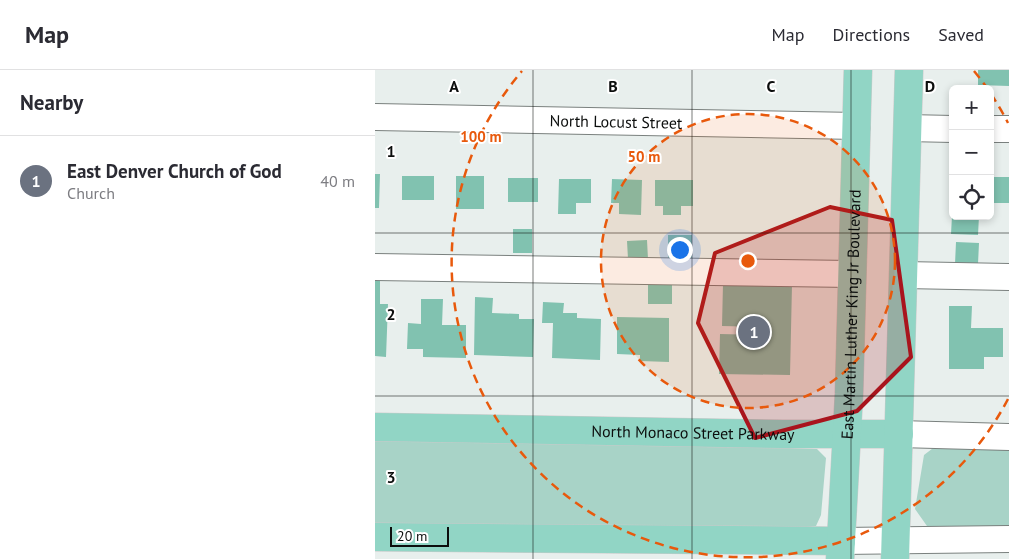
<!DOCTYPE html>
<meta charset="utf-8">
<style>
:root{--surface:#fff;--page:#f2f2f3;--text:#2b2b33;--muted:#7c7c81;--line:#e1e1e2;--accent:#a9141d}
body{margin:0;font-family:"PT Sans",sans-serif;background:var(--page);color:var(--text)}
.controls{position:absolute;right:15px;top:15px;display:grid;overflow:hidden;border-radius:8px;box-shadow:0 2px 8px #0003}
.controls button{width:45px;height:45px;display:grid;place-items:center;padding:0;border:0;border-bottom:1px solid var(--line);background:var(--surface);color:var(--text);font:25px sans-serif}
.scale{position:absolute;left:15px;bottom:12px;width:59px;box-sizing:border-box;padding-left:5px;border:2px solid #0c0e0d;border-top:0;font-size:14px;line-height:18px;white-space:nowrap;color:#0c0e0d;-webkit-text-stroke:4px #fff;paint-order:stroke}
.you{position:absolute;left:304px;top:179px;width:18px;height:18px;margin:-12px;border:4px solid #fff;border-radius:50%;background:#1a73e8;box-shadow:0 0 0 8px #1a73e833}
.badge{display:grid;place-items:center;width:32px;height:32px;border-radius:50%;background:var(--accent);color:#fff;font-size:16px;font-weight:700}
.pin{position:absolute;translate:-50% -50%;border:2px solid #fff;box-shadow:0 1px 5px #0006}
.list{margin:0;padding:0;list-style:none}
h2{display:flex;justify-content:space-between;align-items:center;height:65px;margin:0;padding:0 20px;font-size:21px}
h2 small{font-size:16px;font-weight:400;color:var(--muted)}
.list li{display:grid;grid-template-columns:32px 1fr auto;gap:15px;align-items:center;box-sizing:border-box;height:90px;padding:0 20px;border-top:1px solid var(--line)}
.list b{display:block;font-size:19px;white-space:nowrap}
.list p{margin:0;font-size:16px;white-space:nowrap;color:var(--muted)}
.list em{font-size:16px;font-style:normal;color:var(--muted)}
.icon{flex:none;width:28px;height:28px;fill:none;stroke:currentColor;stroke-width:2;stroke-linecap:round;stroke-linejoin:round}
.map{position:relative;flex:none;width:634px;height:489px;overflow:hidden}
header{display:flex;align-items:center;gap:30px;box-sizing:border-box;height:70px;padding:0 25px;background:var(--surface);border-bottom:1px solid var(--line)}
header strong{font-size:24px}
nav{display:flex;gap:28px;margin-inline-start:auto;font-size:18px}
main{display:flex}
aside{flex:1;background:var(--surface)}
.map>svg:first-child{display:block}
.green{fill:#a8d3c7}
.building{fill:#81c2b0}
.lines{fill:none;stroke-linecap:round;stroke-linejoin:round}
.minor-casing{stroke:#7a807e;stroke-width:28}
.major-casing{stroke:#cacaca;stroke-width:29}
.minor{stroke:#fff;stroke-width:26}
.major{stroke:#91d5c5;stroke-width:28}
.marked{fill:#a9141d;fill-opacity:0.2;stroke:#a9141d;stroke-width:4;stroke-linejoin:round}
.grid{fill:none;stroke:#0c0e0d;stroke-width:1;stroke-opacity:0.55}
.ring{fill:none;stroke:#e8590c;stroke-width:2.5;stroke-dasharray:9 6}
.labels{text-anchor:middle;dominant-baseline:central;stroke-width:4;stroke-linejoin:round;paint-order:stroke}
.street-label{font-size:16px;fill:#0c0e0d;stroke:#fff}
.grid-label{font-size:16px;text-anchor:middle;font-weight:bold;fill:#0c0e0d;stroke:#fff;stroke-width:4;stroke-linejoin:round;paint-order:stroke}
.centre{fill:#e8590c;stroke:#fff;stroke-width:2.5}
.ring-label{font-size:15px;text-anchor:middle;font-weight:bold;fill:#e8590c;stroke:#fff;stroke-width:4;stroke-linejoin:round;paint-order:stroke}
</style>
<header>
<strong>Map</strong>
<nav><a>Map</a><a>Directions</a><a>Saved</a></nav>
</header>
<main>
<aside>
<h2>Nearby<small></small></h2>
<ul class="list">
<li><span class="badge" style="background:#6b7280">1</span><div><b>East Denver Church of God</b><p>Church</p></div><em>40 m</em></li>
</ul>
</aside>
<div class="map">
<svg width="634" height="489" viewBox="0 0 634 489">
<rect width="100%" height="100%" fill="#e8efed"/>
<path class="green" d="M 0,371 L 241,372 L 442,379 L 451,388 L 446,445 L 441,456 L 415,459 L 0,453 Z
M 566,372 L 634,377 L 634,457 L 552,456 L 540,439 L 549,385 Z"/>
<path class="building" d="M 603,0 L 634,0 L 634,16 L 603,15 Z
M 0,104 L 5,104 L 4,138 L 0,138 Z
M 27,106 L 59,106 L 59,130 L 27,130 Z
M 81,106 L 109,106 L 109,139 L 81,139 Z
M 616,107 L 634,107 L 634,133 L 616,133 Z
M 133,108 L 163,108 L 163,132 L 133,132 Z
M 184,109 L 216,109 L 216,133 L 201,133 L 201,144 L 183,144 Z
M 237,109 L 267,110 L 266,145 L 244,144 L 244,133 L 236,133 Z
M 280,110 L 318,110 L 318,136 L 306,136 L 306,145 L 288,145 L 288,136 L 280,136 Z
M 577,146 L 604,146 L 603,165 L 576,164 Z
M 138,159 L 157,159 L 157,183 L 138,183 Z
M 293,165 L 317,165 L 317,188 L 293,188 Z
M 272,170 L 273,189 L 253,189 L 252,171 Z
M 581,172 L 604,173 L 603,194 L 580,194 Z
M 273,207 L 297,208 L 297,234 L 273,234 Z
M 0,210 L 5,210 L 5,234 L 13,234 L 11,287 L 0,286 Z
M 348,214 L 417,215 L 415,305 L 344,304 L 345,264 L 388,265 L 389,257 L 347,256 Z
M 100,227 L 118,228 L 117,243 L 144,244 L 144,249 L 159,249 L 158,287 L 99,285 Z
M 46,229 L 68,229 L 67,255 L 91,255 L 91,288 L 48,287 L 48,279 L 32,279 L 33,253 L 46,254 Z
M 168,232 L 189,233 L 188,243 L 202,243 L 202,248 L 226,249 L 225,290 L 177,288 L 178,253 L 167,253 Z
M 574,236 L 597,236 L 596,258 L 628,258 L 628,287 L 609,287 L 609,299 L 574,299 Z
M 242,247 L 294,248 L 294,292 L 265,291 L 265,285 L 242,284 Z"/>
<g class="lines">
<defs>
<g id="minor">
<path id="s1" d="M 0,47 L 482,56"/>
<path d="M 532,58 L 578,59"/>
<path d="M 615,59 L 634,59"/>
<path d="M 0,197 L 477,204"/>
<path d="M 529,205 L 634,207"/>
<path d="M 524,364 L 634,367"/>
<path d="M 466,471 L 634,469"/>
</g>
<g id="major">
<path id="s2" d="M 0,357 L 408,364 L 524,364"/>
<path d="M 0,467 L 466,471"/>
<path id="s3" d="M 465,489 L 474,324 L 483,0"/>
<path d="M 520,489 L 534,0"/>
</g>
</defs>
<use href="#minor" class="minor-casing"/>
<use href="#major" class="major-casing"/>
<use href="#minor" class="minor"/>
<use href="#major" class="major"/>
</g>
<path class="marked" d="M 455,137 L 517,150 L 536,287 L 482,341 L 380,368 L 323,253 L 340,183 Z"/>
<path class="grid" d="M 158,0 L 158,489M 317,0 L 317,489M 476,0 L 476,489M 0,163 L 634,163M 0,326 L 634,326"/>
<circle cx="373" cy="191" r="147" fill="#e8590c" fill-opacity=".12"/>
<g class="ring">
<circle cx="373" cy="191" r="147"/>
<path d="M633 329A295 295 0 1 1 147 1M599 1A295 295 0 0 1 612 18M616 24A295 295 0 0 1 633 53"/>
</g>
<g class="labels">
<g class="street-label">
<text stroke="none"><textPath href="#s1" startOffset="241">North Locust Street</textPath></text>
<text stroke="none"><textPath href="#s3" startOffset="245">East Martin Luther King Jr Boulevard</textPath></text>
<text stroke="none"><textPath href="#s2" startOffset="318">North Monaco Street Parkway</textPath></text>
</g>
</g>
<g class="grid-label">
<text x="79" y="22">A</text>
<text x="238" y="22">B</text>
<text x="396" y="22">C</text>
<text x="555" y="22">D</text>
<text x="16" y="87">1</text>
<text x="16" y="250">2</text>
<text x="16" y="413">3</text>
</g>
<circle cx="373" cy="191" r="8" class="centre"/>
<g class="ring-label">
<text x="106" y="72">100 m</text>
<text x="269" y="92">50 m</text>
</g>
</svg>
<div class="controls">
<button>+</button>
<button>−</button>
<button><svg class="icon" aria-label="locate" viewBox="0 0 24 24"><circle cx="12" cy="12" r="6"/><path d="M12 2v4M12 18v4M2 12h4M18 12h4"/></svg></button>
</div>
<div class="scale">20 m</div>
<div class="you"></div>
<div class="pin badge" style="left:379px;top:262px;background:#6b7280">1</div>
</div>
</main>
